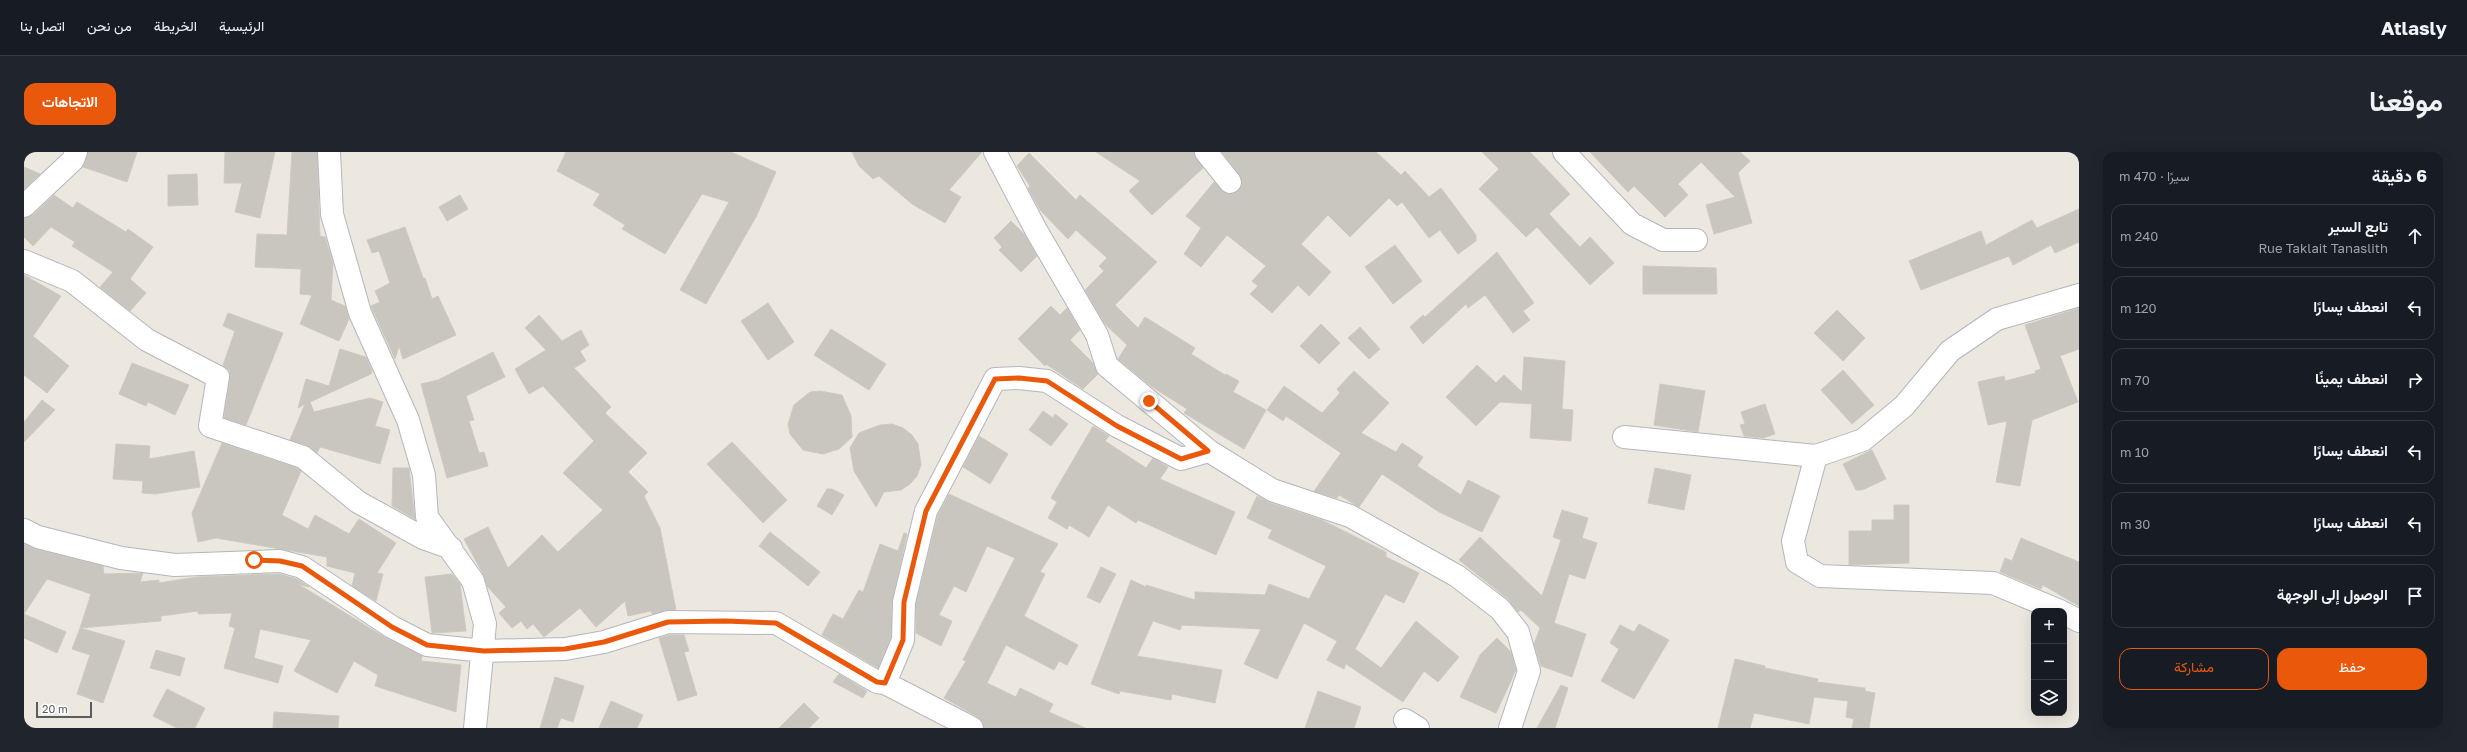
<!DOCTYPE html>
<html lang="ar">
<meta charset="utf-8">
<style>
:root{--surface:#171b24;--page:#20242c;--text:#f1f3f6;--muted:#9ea1a6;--line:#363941;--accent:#ea580c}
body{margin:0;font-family:"Golos Text",Vazirmatn,sans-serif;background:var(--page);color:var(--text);direction:rtl}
.controls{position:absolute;right:12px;bottom:12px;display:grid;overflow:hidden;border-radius:8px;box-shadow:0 4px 16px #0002}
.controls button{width:36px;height:36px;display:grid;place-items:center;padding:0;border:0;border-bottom:1px solid var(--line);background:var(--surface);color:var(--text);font:20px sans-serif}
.scale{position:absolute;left:12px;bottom:10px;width:56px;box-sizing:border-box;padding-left:4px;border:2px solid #595d61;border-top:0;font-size:11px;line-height:14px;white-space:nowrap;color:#595d61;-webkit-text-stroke:3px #fff;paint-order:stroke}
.stop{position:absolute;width:12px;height:12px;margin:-9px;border:3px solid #ea580c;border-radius:50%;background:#fff}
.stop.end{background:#ea580c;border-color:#fff;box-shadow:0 1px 4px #0008}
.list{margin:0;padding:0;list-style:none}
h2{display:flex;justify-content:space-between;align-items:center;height:52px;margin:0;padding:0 16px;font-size:17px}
h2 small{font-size:13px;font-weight:400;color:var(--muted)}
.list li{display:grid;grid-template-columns:26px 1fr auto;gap:12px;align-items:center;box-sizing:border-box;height:64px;margin:0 8px 8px;padding:0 8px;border:1px solid var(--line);border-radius:12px}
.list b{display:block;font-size:15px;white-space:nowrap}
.list p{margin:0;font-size:13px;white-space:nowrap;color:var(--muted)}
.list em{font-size:13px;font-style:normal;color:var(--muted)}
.actions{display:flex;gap:8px;padding:12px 16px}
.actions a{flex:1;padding:9px 0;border:1px solid var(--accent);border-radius:12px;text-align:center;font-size:14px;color:var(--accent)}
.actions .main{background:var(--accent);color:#fff}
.icon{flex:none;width:22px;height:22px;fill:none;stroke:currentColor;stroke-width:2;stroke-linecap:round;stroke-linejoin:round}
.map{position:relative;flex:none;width:2055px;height:576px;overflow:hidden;direction:ltr;border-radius:12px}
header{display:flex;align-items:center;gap:24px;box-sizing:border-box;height:56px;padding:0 20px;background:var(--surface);border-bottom:1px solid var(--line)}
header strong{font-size:19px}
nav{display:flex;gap:22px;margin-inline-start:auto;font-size:14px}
.intro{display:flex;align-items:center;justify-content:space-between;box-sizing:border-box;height:96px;padding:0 24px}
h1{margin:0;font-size:28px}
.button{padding:10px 18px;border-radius:12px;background:var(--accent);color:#fff;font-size:14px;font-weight:700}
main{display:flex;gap:24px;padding:0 24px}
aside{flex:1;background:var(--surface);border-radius:12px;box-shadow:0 4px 16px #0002}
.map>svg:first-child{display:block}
.building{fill:#c9c5bf;stroke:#d0cabe}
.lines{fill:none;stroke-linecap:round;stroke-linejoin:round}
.minor-casing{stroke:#b3b6bb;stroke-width:24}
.minor{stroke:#fff;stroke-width:22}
.route{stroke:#ea580c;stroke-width:5}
</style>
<header>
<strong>Atlasly</strong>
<nav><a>الرئيسية</a><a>الخريطة</a><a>من نحن</a><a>اتصل بنا</a></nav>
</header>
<div class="intro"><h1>موقعنا</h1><a class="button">الاتجاهات</a></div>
<main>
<aside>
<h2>6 دقيقة<small>سيرًا · 470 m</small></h2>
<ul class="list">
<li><svg class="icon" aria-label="ahead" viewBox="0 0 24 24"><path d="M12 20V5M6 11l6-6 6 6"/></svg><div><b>تابع السير</b><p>Rue Taklait Tanaslith</p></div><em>240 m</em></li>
<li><svg class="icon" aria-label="left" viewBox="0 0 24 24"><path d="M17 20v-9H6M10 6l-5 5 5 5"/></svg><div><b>انعطف يسارًا</b></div><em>120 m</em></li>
<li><svg class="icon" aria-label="right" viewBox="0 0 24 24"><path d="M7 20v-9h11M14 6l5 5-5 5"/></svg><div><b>انعطف يمينًا</b></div><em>70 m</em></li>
<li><svg class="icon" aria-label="left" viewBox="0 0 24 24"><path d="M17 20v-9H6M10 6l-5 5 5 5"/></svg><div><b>انعطف يسارًا</b></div><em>10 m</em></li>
<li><svg class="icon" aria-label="left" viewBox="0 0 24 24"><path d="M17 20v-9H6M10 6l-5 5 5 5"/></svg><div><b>انعطف يسارًا</b></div><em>30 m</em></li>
<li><svg class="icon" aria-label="arrive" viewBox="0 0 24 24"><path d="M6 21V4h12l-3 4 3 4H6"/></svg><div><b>الوصول إلى الوجهة</b></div></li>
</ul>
<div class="actions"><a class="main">حفظ</a><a>مشاركة</a></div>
</aside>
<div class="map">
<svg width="2055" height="576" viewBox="0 0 2055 576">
<rect width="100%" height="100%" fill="#ece8e0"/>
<path class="building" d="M 64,0 L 113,0 L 103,30 L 59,15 Z
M 201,0 L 251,0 L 236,66 L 211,60 L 218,31 L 200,31 Z
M 268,0 L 293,0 L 296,84 L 301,85 L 309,111 L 307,148 L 321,154 L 325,167 L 315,189 L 276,172 L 288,143 L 276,142 L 277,117 L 231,115 L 233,82 L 263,83 Z
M 542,0 L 707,0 L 752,20 L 732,65 L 682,152 L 656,138 L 705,50 L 678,42 L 641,102 L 598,77 L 601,73 L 569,53 L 576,42 L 533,19 Z
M 828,0 L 958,0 L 925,38 L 937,45 L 921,71 L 888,52 L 855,24 L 849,27 L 835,14 Z
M 1072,0 L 1170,0 L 1179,16 L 1128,63 L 1105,39 L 1116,29 Z
M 1198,0 L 1352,0 L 1377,23 L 1381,19 L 1405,45 L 1417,36 L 1452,83 L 1452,89 L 1434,102 L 1416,78 L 1405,86 L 1378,50 L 1373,54 L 1365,46 L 1326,85 L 1304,63 L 1277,92 L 1307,120 L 1285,144 L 1274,133 L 1248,161 L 1226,142 L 1234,134 L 1228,129 L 1242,114 L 1203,83 L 1177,115 L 1160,102 L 1177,76 L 1162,64 L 1190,30 L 1202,42 L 1213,40 L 1218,34 L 1216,23 Z
M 1458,0 L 1506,0 L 1546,42 L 1525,62 L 1556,95 L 1566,85 L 1590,111 L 1566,133 L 1513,75 L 1502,85 L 1455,37 L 1475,17 Z
M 1566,0 L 1716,0 L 1726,9 L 1714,21 L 1728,71 L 1690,82 L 1682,53 L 1711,45 L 1677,10 L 1654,32 L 1664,43 L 1641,65 L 1610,34 L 1604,40 Z
M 1005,1 L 1052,48 L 1056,43 L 1133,110 L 1091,153 L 1114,176 L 1121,165 L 1171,196 L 1167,202 L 1201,223 L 1202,222 L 1215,229 L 1209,240 L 1242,258 L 1220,297 L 1160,261 L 1163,257 L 1127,234 L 1094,207 L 1103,193 L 1081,172 L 1061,138 L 1080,119 L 1075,114 L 1083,106 L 1052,78 L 1044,87 L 1016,58 L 1004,36 L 1006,34 L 993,14 Z
M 0,15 L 16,22 L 0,37 Z
M 173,22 L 174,53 L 144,54 L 144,23 Z
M 30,43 L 49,56 L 53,50 L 102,80 L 104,77 L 129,95 L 106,127 L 122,141 L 106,159 L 76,135 L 89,120 L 48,94 L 51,90 L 27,75 L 9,94 L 0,85 L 0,66 L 9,63 Z
M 436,43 L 444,57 L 423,69 L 415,55 Z
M 2055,57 L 2055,90 L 2031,101 L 2027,93 L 1989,113 L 1985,104 L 1897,138 L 1885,109 L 1957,79 L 1962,93 L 2008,68 L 2013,76 Z
M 987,69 L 1000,82 L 1013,104 L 997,120 L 975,98 L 978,95 L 970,86 Z
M 381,75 L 399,126 L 401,126 L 408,147 L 414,144 L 432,183 L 379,207 L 375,194 L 371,207 L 347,154 L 356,150 L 351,139 L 366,131 L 355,99 L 348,101 L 343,88 Z
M 1371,93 L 1398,129 L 1369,152 L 1341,115 Z
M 1473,100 L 1510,151 L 1499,159 L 1506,168 L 1489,181 L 1461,143 L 1444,156 L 1442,152 L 1399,192 L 1386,175 L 1399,163 L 1401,165 Z
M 1619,114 L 1692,116 L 1693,142 L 1619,142 Z
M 0,123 L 37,144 L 9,184 L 45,214 L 23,241 L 0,223 Z
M 744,151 L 770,190 L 744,208 L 717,169 Z
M 1027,154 L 1036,163 L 1043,156 L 1056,178 L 1046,188 L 1069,211 L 1074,222 L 1059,237 L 1022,212 L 1021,214 L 994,187 Z
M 2055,156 L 2055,197 L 2036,204 L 2054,250 L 2008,268 L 1996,334 L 1972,330 L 1983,269 L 1964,273 L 1954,230 L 1980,224 L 1981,229 L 2012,221 L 2011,219 L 2017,217 L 2001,173 Z
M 1813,158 L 1841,186 L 1819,209 L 1790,181 Z
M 204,161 L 259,181 L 222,273 L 200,266 L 206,227 L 205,219 L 199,213 L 211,179 L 199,174 Z
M 515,163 L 538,189 L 557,178 L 565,193 L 556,199 L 562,209 L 550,216 L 587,255 L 581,261 L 623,301 L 604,320 L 624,340 L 620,344 L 636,376 L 652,458 L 628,462 L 627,459 L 604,464 L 601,449 L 572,475 L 556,456 L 520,485 L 509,472 L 503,477 L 497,469 L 488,476 L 475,461 L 482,455 L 463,434 L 459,422 L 440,387 L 464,375 L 484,416 L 518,383 L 534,400 L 579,358 L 539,321 L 570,289 L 519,234 L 505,242 L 491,217 L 522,198 L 501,176 Z
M 1297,172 L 1316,191 L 1295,212 L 1276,194 Z
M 1336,175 L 1356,197 L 1345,207 L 1324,186 Z
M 807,177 L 862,212 L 845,238 L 790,203 Z
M 316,197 L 342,205 L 348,219 L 347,222 L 286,250 L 290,260 L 346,246 L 359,250 L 351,274 L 366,278 L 356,312 L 296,295 L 293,301 L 283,293 L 266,288 L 281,252 L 274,256 L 282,227 L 305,234 Z
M 469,200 L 481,225 L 442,244 L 450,268 L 445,269 L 455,301 L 460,300 L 464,314 L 423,326 L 397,232 L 414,228 Z
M 1500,205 L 1541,209 L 1538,257 L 1549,258 L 1547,289 L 1506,286 L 1508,252 L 1476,250 L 1452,274 L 1422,245 L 1453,213 L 1472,231 L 1480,223 L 1498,240 Z
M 108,211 L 165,233 L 151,263 L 124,250 L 122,254 L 95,242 Z
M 1819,218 L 1850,253 L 1828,272 L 1797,238 Z
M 1330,219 L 1365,251 L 1337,281 L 1372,300 L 1378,291 L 1399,305 L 1393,314 L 1437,343 L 1444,328 L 1476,344 L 1458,380 L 1415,360 L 1358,322 L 1335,355 L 1315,343 L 1313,346 L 1290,339 L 1317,301 L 1262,264 L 1259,269 L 1243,258 L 1260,234 L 1298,261 L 1316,241 L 1313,237 Z
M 1636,232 L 1681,239 L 1674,280 L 1630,273 Z
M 796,239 L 818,243 L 827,264 L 828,285 L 815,297 L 799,302 L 779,298 L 766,282 L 764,272 L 770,253 L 786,240 Z
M 18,248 L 31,258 L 0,290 L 0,270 Z
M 1741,252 L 1751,282 L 1739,286 L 1720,284 L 1716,273 L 1721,272 L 1717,260 Z
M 1019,259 L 1029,266 L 1031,262 L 1044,272 L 1027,294 L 1005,278 Z
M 868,272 L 879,276 L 888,283 L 894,292 L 897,313 L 893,324 L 886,332 L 877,338 L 860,340 L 852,355 L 830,319 L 826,296 L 835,281 L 856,273 Z
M 1069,274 L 1085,284 L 1081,289 L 1122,316 L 1129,306 L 1144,315 L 1136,327 L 1211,360 L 1192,403 L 1114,368 L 1112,371 L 1084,353 L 1065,385 L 1045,373 L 1043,377 L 1024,366 L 1033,350 L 1027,346 Z
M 955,284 L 984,302 L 966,332 L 939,315 Z
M 708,290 L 763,348 L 739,371 L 683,312 Z
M 198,291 L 273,316 L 277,319 L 258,363 L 284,377 L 291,363 L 325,382 L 335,367 L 372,391 L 353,421 L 359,422 L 352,449 L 328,434 L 331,421 L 303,414 L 303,405 L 192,386 L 174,390 L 168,361 Z
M 92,292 L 126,294 L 125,307 L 170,299 L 176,335 L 131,342 L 118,341 L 119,329 L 89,327 Z
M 1848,298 L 1862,327 L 1838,338 L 1832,338 L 1819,312 Z
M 369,316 L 385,316 L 391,367 L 368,354 Z
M 1631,316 L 1667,323 L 1660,358 L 1624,351 Z
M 803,337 L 808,337 L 820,343 L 808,363 L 793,354 Z
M 925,342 L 1034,392 L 1016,420 L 1021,422 L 1000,464 L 1054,493 L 1043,513 L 1035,509 L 1030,518 L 982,493 L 963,531 L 992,545 L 996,536 L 1029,552 L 1025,560 L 1061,576 L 960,576 L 959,570 L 954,565 L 920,546 L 942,509 L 939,508 L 991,406 L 963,394 L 942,440 L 930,434 L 915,463 L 928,469 L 917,494 L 892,481 L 892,452 L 914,363 Z
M 1233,344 L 1244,350 L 1298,368 L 1362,400 L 1362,405 L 1395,421 L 1380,451 L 1361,442 L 1331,497 L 1357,516 L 1392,469 L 1435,505 L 1414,530 L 1400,519 L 1379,550 L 1322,512 L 1320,517 L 1303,508 L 1313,489 L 1280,471 L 1253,527 L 1220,512 L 1237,477 L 1158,473 L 1156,478 L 1129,469 L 1113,504 L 1198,518 L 1191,551 L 1148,542 L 1147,548 L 1096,539 L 1095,542 L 1067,532 L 1107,428 L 1122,435 L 1122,433 L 1171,448 L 1171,440 L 1241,443 L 1245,432 L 1285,447 L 1302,414 L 1244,386 L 1248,378 L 1223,366 Z
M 1870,353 L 1885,353 L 1885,411 L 1825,413 L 1825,379 L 1848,379 L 1848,368 L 1870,368 Z
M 1538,358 L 1564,366 L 1558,386 L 1573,391 L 1561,427 L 1545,422 L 1530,471 L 1562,482 L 1548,525 L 1517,514 L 1510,492 L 1516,476 L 1497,458 L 1494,460 L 1484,447 L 1435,408 L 1456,385 L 1518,444 L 1537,388 L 1529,385 Z
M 746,380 L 796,420 L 784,434 L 735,394 Z
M 880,381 L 883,382 L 868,450 L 867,485 L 854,516 L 798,483 L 809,462 L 819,467 L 835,438 L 839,440 L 856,392 L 874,399 Z
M 1997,386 L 2055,410 L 2055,454 L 2019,433 L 2017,437 L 1976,420 L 1981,406 L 1988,409 Z
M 0,392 L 11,397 L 79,414 L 80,422 L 119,421 L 116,430 L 135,428 L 135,431 L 173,425 L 255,422 L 273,427 L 285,435 L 274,432 L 362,486 L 398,504 L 397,509 L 437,513 L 432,560 L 351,534 L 354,523 L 330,509 L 313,541 L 270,519 L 287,488 L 236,477 L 230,506 L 259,514 L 254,531 L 200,516 L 211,476 L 205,474 L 208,461 L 174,462 L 174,459 L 137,464 L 137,469 L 56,476 L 67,442 L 23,427 L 0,462 Z
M 1077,415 L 1092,422 L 1076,451 L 1063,445 Z
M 428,422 L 436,432 L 442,479 L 408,481 L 401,425 Z
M 0,462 L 42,480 L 33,501 L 0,486 Z
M 1615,472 L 1645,488 L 1610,547 L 1577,529 L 1595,497 L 1586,491 L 1596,473 L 1610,480 Z
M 56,476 L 101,489 L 79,551 L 53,542 L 66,503 L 48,497 Z
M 646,483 L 660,483 L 665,499 L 660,500 L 673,543 L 654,549 L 635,486 Z
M 1473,486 L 1487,500 L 1492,518 L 1472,561 L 1436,545 L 1456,503 Z
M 132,498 L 161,506 L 156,524 L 126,516 Z
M 1711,507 L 1741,514 L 1741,516 L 1794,527 L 1793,530 L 1841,536 L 1841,539 L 1851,541 L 1845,576 L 1828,576 L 1830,567 L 1822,565 L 1824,549 L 1790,545 L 1785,572 L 1730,561 L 1726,576 L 1694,576 Z
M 815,522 L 843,539 L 839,546 L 809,530 Z
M 531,525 L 560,534 L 549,570 L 537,566 L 533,576 L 516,576 Z
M 1537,533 L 1544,536 L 1531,576 L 1513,576 Z
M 143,537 L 181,556 L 171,576 L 153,576 L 129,564 Z
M 1294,539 L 1337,555 L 1330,576 L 1281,576 Z
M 587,549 L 619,563 L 613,576 L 575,576 Z
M 780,551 L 795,566 L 785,576 L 755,576 Z
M 250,560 L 315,564 L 314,576 L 249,576 Z"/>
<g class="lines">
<defs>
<path id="minor" d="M 305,0 L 308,62 L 336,161 L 384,268 L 400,323 L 403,365 L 449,429 L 461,472 L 451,576
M 971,0 L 1012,78 L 1073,183 L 1083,214 L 1185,299 L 1248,338 L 1326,364 L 1433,424 L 1476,457 L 1494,480 L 1505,519 L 1486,576
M 1182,0 L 1206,30
M 1540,0 L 1608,72 L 1639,88 L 1672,88
M 0,54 L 49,8 L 52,0
M 0,109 L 48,129 L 123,188 L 194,225 L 186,274 L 279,305 L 334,350 L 399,386 L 427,396
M 1600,285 L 1792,304
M 0,378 L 14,385 L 97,406 L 151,413 L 256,409 L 278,415 L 368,475 L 403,493 L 460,499 L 541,497 L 580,490 L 644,470 L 752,471 L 853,530 L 861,531 L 948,576
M 2036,459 L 1969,431 L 1796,424 L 1773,410 L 1769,389 L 1792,304 L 1839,288 L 1880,254 L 1926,199 L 1973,167 L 2055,143
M 2040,461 L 2055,469
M 861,531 L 879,488 L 880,450 L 902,359 L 971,227 L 995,226 L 1023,229 L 1093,274 L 1157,307 L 1185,299
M 1381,568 L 1394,576"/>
</defs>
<use href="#minor" class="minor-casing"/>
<use href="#minor" class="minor"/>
</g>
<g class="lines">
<path class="route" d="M 230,408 L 256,409 L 278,414 L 368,475 L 403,493 L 460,499 L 541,497 L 580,490 L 644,470 L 701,469 L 752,471 L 853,530 L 861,531 L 879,488 L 880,450 L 902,359 L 971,227 L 995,226 L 1023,229 L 1093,274 L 1157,307 L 1184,299 L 1125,249"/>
</g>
</svg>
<div class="controls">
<button>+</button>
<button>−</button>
<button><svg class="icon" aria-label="layers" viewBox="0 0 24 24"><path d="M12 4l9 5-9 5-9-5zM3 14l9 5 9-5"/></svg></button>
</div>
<div class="scale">20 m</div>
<div class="stop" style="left:230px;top:408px"></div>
<div class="stop end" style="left:1125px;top:249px"></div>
</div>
</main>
